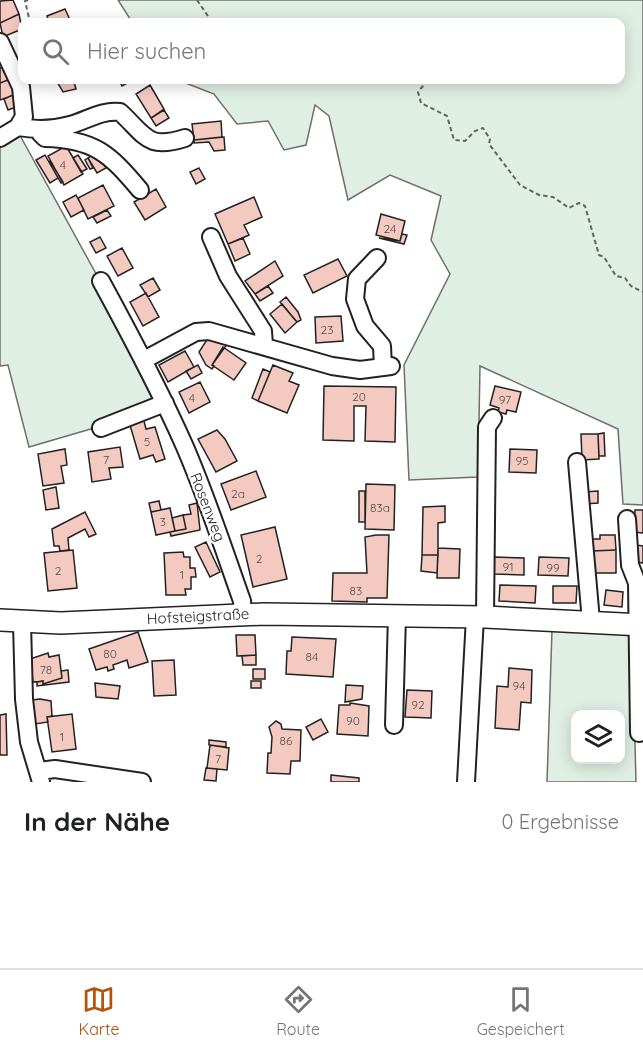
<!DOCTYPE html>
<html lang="de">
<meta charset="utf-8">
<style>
:root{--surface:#fff;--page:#f6f6f6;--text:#202124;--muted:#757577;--line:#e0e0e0;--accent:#b45309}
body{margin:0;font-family:Quicksand,sans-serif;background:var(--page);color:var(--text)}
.controls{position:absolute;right:18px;bottom:18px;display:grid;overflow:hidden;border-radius:12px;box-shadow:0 3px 15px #0003}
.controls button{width:54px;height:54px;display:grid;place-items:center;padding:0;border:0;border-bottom:2px solid var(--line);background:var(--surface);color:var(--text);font:30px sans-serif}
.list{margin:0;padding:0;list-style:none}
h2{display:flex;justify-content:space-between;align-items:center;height:78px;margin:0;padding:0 24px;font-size:26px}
h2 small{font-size:20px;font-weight:400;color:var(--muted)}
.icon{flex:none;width:33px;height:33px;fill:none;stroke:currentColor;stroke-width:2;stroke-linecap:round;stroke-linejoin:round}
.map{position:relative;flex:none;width:643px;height:782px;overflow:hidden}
.search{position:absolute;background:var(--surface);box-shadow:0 3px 15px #0003;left:18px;right:18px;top:18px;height:66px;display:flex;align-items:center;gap:15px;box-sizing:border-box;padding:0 21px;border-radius:12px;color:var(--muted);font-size:22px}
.sheet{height:186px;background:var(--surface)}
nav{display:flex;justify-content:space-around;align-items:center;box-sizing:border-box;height:84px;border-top:2px solid var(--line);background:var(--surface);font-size:16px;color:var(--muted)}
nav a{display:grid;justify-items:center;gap:3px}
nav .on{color:var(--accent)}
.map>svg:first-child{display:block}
.green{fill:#e0efe3;stroke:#6f6f6f;stroke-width:1.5;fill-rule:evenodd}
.building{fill:#f3c9c0;stroke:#222;stroke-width:1.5}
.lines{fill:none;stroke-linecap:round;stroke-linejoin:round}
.minor-casing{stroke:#222;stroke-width:20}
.major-casing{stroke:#222;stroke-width:24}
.path{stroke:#646464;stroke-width:2;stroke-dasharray:4.5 3;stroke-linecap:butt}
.minor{stroke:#fff;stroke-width:16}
.major{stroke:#fff;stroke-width:21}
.labels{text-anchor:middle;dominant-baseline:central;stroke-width:4.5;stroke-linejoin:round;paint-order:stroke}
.number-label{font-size:12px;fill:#564c4a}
.street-label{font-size:15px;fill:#222;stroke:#fff}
</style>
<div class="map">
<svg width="643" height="782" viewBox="0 0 643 782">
<rect width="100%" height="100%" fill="#fff"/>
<path class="green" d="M 118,0 L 643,0 L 643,505 L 623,504 L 618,429 L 480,366 L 478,477 L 409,480 L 404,365 L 450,274 L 431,240 L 441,196 L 390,175 L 348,200 L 329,116 L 315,105 L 306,145 L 284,150 L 268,121 L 237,124 L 214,94 L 178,80 L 620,80 L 620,22 L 132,22 Z
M 17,130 L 144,361 L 162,401 L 101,426 L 29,447 L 8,365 L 0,366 L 0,140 Z
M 552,630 L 632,633 L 636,782 L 547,782 ZM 576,714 L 620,714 L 620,760 L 576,760 Z"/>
<path class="building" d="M 13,0 L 19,14 L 0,23 L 0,1 Z
M 65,9 L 71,22 L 49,22 L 47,16 Z
M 19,14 L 22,29 L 3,37 L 0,23 Z
M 8,65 L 13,78 L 0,83 L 0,68 Z
M 13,78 L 19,93 L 0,100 L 0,83 Z
M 56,80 L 85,80 L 74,82 L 76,89 L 63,92 Z
M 119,80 L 129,80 L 131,81 L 122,86 Z
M 150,85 L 164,109 L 151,118 L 136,94 Z
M 15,94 L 19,106 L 8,110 L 4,99 Z
M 164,110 L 169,118 L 156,126 L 151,118 Z
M 221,121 L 222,137 L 194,140 L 192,124 Z
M 224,137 L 225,150 L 214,151 L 209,142 L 194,143 L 194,140 Z
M 66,146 L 83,174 L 64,185 L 48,156 Z
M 97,152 L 106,168 L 97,173 L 88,158 Z
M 45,155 L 58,178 L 50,183 L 36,160 Z
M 78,155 L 87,169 L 81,172 L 73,158 Z
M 88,158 L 93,168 L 90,169 L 85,160 Z
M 50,161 L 63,182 L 61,183 L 49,162 Z
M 199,168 L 205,179 L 196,184 L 190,172 Z
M 103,185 L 114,206 L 88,219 L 78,198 Z
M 156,189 L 166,207 L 145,220 L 134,202 Z
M 76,195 L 84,210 L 71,217 L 63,202 Z
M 254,197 L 262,217 L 244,225 L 249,235 L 228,244 L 215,214 Z
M 107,210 L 111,216 L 97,223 L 93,217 Z
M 381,214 L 405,221 L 400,241 L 376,235 Z
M 402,234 L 407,235 L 404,244 L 379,238 L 400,241 Z
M 100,237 L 106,248 L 96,253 L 90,242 Z
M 243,238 L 250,254 L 235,261 L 228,244 Z
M 122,248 L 133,268 L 118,276 L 107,256 Z
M 338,259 L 347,276 L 313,293 L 304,275 Z
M 275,261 L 283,276 L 255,294 L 245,281 Z
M 153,278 L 160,290 L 148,297 L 140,285 Z
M 268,286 L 273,293 L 260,301 L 255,294 Z
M 146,293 L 159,317 L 143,326 L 130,302 Z
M 286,297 L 298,312 L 301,320 L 297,322 L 280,302 Z
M 282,304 L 297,322 L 285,333 L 270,314 Z
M 341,316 L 343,341 L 316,343 L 315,317 Z
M 208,338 L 228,343 L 212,365 L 214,366 L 212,369 L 206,365 L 199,352 Z
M 223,347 L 246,363 L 234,380 L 212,365 Z
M 185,351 L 194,367 L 168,382 L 159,365 Z
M 198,365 L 202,373 L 191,379 L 186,371 Z
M 273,365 L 293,373 L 289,381 L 299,385 L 287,413 L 258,401 Z
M 263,369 L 270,372 L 258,401 L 252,398 Z
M 200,382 L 210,402 L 189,413 L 179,392 Z
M 324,386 L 396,387 L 395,442 L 365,441 L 366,406 L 354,406 L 354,441 L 323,440 Z
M 495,386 L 521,392 L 516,412 L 507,410 L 506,414 L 498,412 L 499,408 L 490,405 Z
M 143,417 L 146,429 L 155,427 L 165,459 L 156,462 L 153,455 L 140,459 L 129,422 Z
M 217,430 L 225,439 L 237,461 L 216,472 L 198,439 Z
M 604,433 L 605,456 L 599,456 L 598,434 Z
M 581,434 L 598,434 L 599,459 L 582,460 Z
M 120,447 L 123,467 L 109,468 L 111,479 L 92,482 L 88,452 Z
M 65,449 L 67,465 L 61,466 L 64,483 L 43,486 L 38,454 Z
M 510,449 L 537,450 L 536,473 L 509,472 Z
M 256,471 L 266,497 L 231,510 L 221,484 Z
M 366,484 L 395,485 L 394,530 L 365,529 Z
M 56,487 L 59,508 L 46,510 L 43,490 Z
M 359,491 L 365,491 L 365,522 L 359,522 Z
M 598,491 L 598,503 L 584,504 L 583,492 Z
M 159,501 L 161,510 L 151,512 L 149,503 Z
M 197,503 L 200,530 L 171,536 L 170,532 L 186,529 L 183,515 L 191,514 L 189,505 Z
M 445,506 L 445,522 L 438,523 L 438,555 L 422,555 L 423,507 Z
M 170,508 L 175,531 L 156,535 L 151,512 Z
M 635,510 L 643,510 L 643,533 L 634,532 Z
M 85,512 L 96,534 L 89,537 L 85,529 L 68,538 L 69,550 L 60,551 L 59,546 L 54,546 L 52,529 Z
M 183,515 L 186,529 L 175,531 L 172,518 Z
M 275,527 L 287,579 L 253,587 L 241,535 Z
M 376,535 L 389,535 L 387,598 L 367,598 L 367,602 L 332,601 L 333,573 L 367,573 L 365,537 Z
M 600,535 L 615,535 L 616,550 L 591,551 L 591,539 L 600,539 Z
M 206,542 L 220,572 L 210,577 L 195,547 Z
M 636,545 L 643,546 L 643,563 L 636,562 Z
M 438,548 L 460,549 L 459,578 L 437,578 Z
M 73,550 L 77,588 L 48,591 L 44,553 Z
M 616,550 L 616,573 L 594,573 L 591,551 Z
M 183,552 L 184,557 L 190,557 L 190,568 L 195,568 L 196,577 L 191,577 L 191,589 L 185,589 L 186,595 L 166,595 L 164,553 Z
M 422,555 L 438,555 L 437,573 L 421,571 Z
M 493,557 L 524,558 L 524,575 L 493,574 Z
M 539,557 L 569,558 L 568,576 L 538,575 Z
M 500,585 L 536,586 L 535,603 L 499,601 Z
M 553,586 L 577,586 L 576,603 L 553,603 Z
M 606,590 L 623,592 L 622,607 L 604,605 Z
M 138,632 L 148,662 L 129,668 L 127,660 L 113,665 L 114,669 L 108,671 L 107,667 L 96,670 L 89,649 Z
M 236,635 L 255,635 L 256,655 L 237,656 Z
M 292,637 L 336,639 L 333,677 L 286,674 L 287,651 L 291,651 Z
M 48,653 L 49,657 L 59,655 L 62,678 L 43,684 L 43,681 L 33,682 L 30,659 Z
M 256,655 L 256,665 L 243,665 L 242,656 Z
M 174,660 L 176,695 L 154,696 L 152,661 Z
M 509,668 L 532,670 L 531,703 L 521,702 L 519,730 L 495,728 L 497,686 L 508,687 Z
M 253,669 L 265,669 L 265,679 L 253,679 Z
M 68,670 L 69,682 L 37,686 L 37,682 L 43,681 L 43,684 L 62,678 L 61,671 Z
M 251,681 L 261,681 L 261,688 L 251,688 Z
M 95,683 L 120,686 L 118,699 L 96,697 Z
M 346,685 L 363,686 L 362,699 L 345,702 Z
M 407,690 L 432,691 L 431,718 L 405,717 Z
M 40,699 L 51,701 L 52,716 L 47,717 L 48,722 L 35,724 L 32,700 Z
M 350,703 L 369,706 L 368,736 L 337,734 L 339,705 L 350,705 Z
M 6,714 L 7,755 L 0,755 L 0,715 Z
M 72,714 L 76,749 L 52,752 L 47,717 Z
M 321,719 L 328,732 L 313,740 L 306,727 Z
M 276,721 L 281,724 L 282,729 L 301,730 L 300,761 L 291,761 L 290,774 L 267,773 L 268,753 L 271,753 L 272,737 L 269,727 Z
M 209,740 L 226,742 L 226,747 L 209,745 Z
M 210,745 L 229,748 L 227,770 L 207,768 Z
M 206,768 L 217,769 L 216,781 L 204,780 Z
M 331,775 L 359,778 L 359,782 L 331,782 Z"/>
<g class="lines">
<defs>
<path id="minor" d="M 0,42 L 21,87 L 24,117
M 18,127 C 36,130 52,130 70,125 C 88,120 101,110 120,112 C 146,136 147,150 185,138
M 40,133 L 45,138 C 94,139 110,154 140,190
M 0,138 L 18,127 L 23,118
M 211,237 L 228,276 L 263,331 L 264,345
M 377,258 L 357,279 L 355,299 L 365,326 L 382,346 L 383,367
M 101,281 C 131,336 160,390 185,447 C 207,498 224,550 242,601 L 243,614
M 144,360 L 196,332 L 209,331 L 332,366 L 360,370 L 391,366
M 101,428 L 165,403
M 577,462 L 591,621
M 627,519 L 630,565 L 637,583 L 639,733
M 485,617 L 487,427 L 493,418
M 22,623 L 24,699 L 29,742 L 41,782
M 394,725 L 397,615
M 39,771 L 55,769 L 142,782
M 466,782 L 475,617"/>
<path id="major" d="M 0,620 L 61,623 L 264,614 L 485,617 L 643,625"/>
</defs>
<use href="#minor" class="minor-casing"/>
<use href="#major" class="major-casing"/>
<path class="path" d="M 28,0 L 25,1 L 30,22
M 197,0 L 212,22
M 428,80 L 418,92 L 421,103 L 447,116 L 454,140 L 465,141 L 475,131 L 483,128 L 490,139 L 489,144 L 520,185 L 539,195 L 553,197 L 569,208 L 579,203 L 585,206 L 599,255 L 604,257 L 616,276 L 625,278 L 631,286 L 643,292
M 448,80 L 469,83 L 477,80"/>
<use href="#minor" class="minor"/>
<use href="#major" class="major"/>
</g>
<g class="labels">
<g class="number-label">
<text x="63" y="164">4</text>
<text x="390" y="228">24</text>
<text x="327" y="329">23</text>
<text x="359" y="396">20</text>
<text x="192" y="397">4</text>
<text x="505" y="399">97</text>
<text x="147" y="441">5</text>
<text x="106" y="459">7</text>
<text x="522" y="460">95</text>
<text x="238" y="493">2a</text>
<text x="380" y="507">83a</text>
<text x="163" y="521">3</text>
<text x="259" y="558">2</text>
<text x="508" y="566">91</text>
<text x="553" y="567">99</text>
<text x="58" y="570">2</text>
<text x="182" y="574">1</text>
<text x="356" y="590">83</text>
<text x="110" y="653">80</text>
<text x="312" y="656">84</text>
<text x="46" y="669">78</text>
<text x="519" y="685">94</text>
<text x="418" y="704">92</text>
<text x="353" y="720">90</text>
<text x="62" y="736">1</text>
<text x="286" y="740">86</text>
<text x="218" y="758">7</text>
</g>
<g class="street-label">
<text transform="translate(208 507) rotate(69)">Rosenweg</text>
<text transform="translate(198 616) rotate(-3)">Hofsteigstraße</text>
</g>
</g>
</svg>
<div class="controls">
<button><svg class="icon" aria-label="layers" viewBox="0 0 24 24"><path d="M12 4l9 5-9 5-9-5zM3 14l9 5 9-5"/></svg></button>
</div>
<div class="search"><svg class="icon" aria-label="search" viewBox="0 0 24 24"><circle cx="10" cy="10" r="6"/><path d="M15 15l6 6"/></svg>Hier suchen</div>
</div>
<section class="sheet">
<h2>In der Nähe<small>0 Ergebnisse</small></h2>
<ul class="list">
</ul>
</section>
<nav>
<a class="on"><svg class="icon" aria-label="map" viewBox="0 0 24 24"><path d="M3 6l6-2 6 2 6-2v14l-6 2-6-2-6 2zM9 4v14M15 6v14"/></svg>Karte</a>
<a><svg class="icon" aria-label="directions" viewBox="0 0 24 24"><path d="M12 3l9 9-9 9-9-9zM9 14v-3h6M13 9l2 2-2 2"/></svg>Route</a>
<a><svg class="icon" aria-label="saved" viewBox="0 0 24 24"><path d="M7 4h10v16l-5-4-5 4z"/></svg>Gespeichert</a>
</nav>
